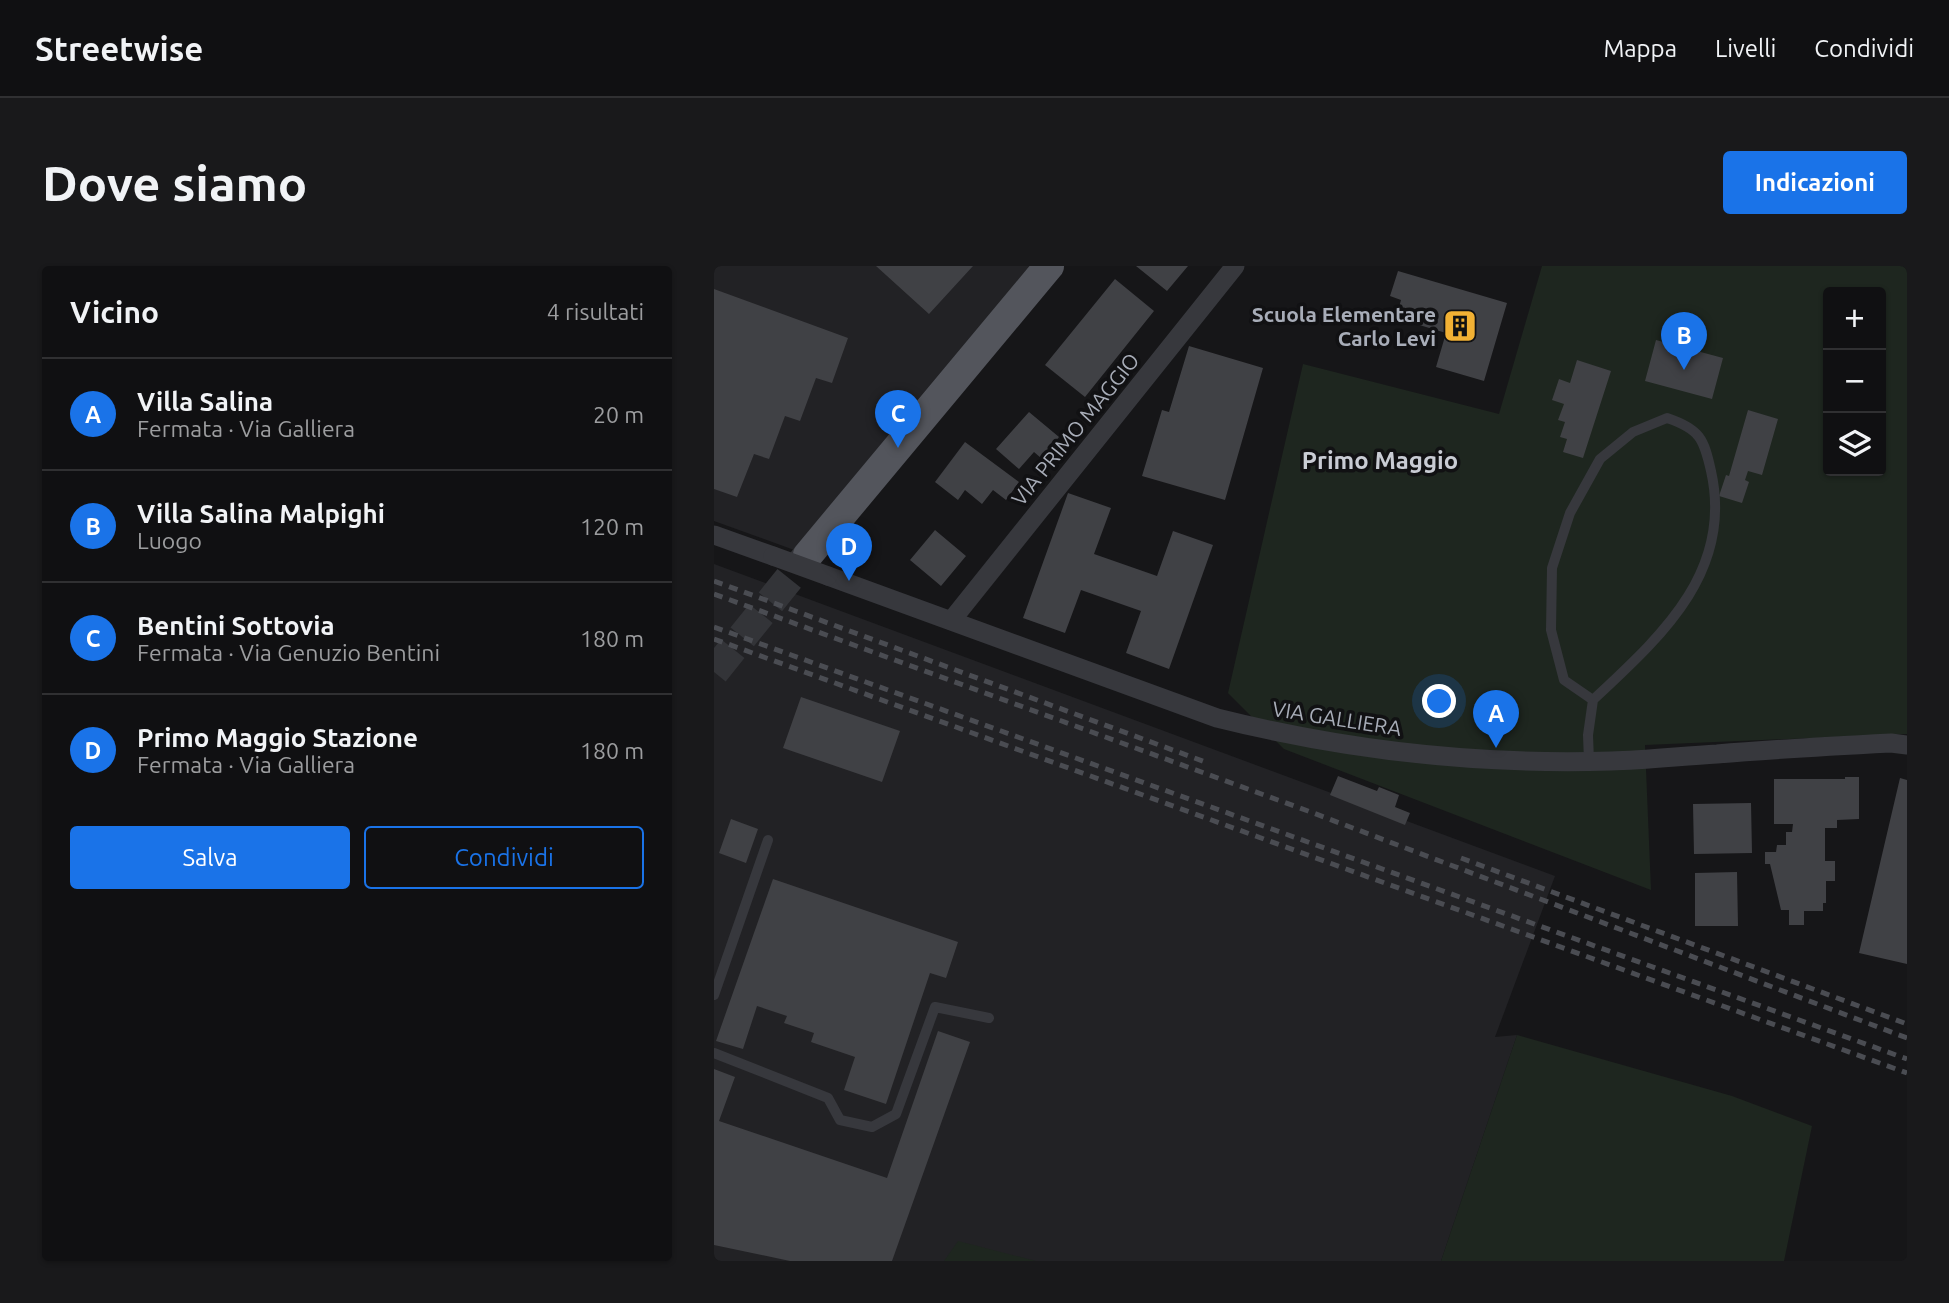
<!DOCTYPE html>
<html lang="it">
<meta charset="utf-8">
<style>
:root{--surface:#101012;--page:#19191b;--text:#f1f3f6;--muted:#9c9d9f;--line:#303032;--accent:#1a73e8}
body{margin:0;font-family:Ubuntu,sans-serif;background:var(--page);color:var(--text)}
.controls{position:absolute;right:21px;top:21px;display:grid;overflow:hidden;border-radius:7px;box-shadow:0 2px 5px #0004}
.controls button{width:63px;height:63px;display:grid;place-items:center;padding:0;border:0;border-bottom:2px solid var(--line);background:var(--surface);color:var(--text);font:35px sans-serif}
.you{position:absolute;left:726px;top:436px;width:24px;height:24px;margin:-18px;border:5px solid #fff;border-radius:50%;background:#1a73e8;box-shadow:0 0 0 10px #1a73e833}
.badge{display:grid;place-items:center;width:46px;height:46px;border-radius:50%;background:var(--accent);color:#fff;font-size:23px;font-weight:700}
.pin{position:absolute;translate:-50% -58px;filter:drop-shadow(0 2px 4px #0008)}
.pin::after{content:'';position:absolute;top:37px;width:24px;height:21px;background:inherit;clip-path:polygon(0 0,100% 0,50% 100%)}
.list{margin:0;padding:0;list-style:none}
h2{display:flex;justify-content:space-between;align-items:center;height:91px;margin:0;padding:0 28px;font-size:30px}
h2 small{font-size:23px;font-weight:400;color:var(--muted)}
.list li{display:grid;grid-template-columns:46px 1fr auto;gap:21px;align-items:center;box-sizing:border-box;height:112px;padding:0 28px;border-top:2px solid var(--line)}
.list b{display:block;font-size:26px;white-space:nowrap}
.list p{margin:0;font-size:23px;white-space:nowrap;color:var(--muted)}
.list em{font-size:23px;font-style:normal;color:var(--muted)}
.actions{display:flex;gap:14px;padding:21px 28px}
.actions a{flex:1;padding:16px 0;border:2px solid var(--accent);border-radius:7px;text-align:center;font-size:24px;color:var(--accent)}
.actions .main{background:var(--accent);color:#fff}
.icon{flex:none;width:38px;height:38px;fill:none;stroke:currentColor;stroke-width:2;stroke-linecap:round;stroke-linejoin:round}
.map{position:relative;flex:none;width:1193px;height:995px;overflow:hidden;border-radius:7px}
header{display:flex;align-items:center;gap:42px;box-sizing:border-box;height:98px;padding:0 35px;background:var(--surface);border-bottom:2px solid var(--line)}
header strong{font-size:33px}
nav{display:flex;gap:38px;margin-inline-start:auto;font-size:24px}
.intro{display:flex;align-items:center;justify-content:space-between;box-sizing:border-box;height:168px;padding:0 42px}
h1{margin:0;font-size:49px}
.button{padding:18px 32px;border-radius:7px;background:var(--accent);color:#fff;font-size:24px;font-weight:700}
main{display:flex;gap:42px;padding:0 42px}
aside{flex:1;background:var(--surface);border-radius:7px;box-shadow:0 2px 5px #0004}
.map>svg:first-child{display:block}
.built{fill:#222225}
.green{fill:#1e261f;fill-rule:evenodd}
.building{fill:#404145}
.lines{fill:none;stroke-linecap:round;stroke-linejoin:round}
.primary-tunnel{stroke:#333438;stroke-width:30;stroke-dasharray:30 15;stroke-linecap:butt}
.lane{stroke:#37383d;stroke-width:10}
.street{stroke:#37383d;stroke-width:19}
.primary{stroke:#53555c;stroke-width:30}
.rail{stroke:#4a4c52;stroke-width:5;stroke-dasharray:9 7;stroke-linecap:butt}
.street-bridge{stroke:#37383d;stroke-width:19}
.labels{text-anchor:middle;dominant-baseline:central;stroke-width:7;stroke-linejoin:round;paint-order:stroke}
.poi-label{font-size:21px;font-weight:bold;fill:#a8adb8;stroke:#111113;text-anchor:end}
.street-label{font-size:21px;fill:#a8adb8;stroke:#111113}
.quarter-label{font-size:24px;font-weight:bold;fill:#c9ccd4;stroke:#111113}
</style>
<header>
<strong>Streetwise</strong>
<nav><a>Mappa</a><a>Livelli</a><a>Condividi</a></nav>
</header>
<div class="intro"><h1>Dove siamo</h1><a class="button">Indicazioni</a></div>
<main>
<aside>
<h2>Vicino<small>4 risultati</small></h2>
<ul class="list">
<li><span class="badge">A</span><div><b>Villa Salina</b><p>Fermata · Via Galliera</p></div><em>20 m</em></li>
<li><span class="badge">B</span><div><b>Villa Salina Malpighi</b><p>Luogo</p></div><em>120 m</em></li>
<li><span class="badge">C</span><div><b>Bentini Sottovia</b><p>Fermata · Via Genuzio Bentini</p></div><em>180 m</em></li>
<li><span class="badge">D</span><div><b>Primo Maggio Stazione</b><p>Fermata · Via Galliera</p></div><em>180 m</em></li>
</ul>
<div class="actions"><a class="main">Salva</a><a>Condividi</a></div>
</aside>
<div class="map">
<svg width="1193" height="995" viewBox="0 0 1193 995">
<rect width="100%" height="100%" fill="#161618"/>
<path class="built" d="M 0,0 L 333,0 L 94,289 L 0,255 Z
M 0,298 L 841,610 L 781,771 L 803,769 L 727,995 L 0,995 Z"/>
<path class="green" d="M 828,0 L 1193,0 L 1193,468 L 931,479 L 937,624 L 570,483 L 514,427 L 589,98 L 785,148 ZM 1114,26 L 1167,26 L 1167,205 L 1114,205 Z
M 803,769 L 1018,830 L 1098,860 L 1070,995 L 727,995 Z
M 244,975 L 322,995 L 230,995 Z"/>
<path class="building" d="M 162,0 L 259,0 L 215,48 Z
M 422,0 L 474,0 L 453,25 Z
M 684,5 L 793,37 L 770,115 L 722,101 L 732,67 L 682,52 L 687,34 L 676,30 Z
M 401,13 L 440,45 L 371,131 L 331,99 Z
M 0,23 L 134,72 L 118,117 L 102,112 L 86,155 L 71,150 L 55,193 L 40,188 L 23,231 L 0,223 Z
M 942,74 L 1009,92 L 998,133 L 931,115 Z
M 475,80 L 549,102 L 511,234 L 428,210 L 448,144 L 455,146 Z
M 863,94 L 897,105 L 869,192 L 849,186 L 853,173 L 846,171 L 851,156 L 844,154 L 850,138 L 838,134 L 845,113 L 856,117 Z
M 1034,144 L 1064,153 L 1048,209 L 1034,205 L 1031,214 L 1035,216 L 1028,237 L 1005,230 L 1012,209 L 1015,210 Z
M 315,146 L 345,171 L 327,192 L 320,186 L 305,203 L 282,183 Z
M 251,176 L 305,216 L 292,234 L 279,224 L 268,238 L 251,224 L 244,234 L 221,216 Z
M 354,227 L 397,242 L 380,288 L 443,310 L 459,265 L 499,279 L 455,403 L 412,387 L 427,345 L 367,324 L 351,367 L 309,352 Z
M 221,264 L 252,290 L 227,320 L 196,294 Z
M 87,431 L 186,465 L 168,516 L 69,482 Z
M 624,510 L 663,525 L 665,521 L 685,529 L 681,541 L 696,547 L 691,559 L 616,529 Z
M 1131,511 L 1145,511 L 1145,553 L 1123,554 L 1123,562 L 1111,562 L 1111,595 L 1121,595 L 1121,615 L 1112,615 L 1112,637 L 1109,637 L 1109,645 L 1090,645 L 1090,659 L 1075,659 L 1075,644 L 1067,644 L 1056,598 L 1051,598 L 1051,586 L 1062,586 L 1063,579 L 1072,579 L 1072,566 L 1078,566 L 1079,558 L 1060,558 L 1060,513 L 1131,513 Z
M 1186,512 L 1193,514 L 1193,698 L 1145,687 Z
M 1037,537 L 1038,587 L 980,588 L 979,538 Z
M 17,553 L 44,563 L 32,597 L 5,587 Z
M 1023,606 L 1024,660 L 981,660 L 981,607 Z
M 59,613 L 244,676 L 232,712 L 216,707 L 172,838 L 130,824 L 141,791 L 97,776 L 100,767 L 70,757 L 73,750 L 43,740 L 29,783 L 2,775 Z
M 224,765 L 256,776 L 178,995 L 76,995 L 0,979 L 0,803 L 21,811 L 5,855 L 173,912 Z"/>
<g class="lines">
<path class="primary-tunnel" d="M 0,406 L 94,289"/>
<path class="lane" d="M 875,495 L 874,469 L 879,434 L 850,414 L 837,364 L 838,302 L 856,247 L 886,193 L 919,166 L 953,152 C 986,163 990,173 997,205 C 1020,307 945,372 879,434
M 0,729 L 54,574
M 0,787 L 114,832 L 126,854 L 158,861 L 182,848 L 221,741 L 275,752"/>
<path class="street" d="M 0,269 L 59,290
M 114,310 L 503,452 C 631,484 766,499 897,495 C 932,494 968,490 1003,488 C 1061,483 1119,480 1177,477 L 1193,479
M 237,355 L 521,0"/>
<path class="primary" d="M 94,289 L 335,0"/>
<path class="rail" d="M 0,315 L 494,497
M 0,328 L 594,545 L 1193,772
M 0,361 L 1193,793
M 0,373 L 1193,807
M 747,592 L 1193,758"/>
<path class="street-bridge" d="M 59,290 L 114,310"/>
</g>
<defs>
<symbol id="building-square" viewBox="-11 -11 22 22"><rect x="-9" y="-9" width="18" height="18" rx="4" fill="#f2b134" stroke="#111113"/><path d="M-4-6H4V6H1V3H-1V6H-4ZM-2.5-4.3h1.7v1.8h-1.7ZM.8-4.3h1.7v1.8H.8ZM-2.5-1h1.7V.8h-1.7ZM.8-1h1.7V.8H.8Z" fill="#111"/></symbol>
</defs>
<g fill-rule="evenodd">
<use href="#building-square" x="727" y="41" width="38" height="38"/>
</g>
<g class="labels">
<g class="poi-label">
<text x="722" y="48">Scuola Elementare<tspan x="722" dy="24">Carlo Levi</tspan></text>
</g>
<g class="street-label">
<text transform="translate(361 163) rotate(-51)">VIA PRIMO MAGGIO</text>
<text transform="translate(623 452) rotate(9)">VIA GALLIERA</text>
</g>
<g class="quarter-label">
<text x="666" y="194">Primo Maggio</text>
</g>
</g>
</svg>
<div class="controls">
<button>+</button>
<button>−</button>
<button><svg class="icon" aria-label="layers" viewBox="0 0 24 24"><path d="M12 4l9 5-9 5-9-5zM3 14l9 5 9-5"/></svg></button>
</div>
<div class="you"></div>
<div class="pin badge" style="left:782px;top:482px">A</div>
<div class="pin badge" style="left:970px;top:104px">B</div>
<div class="pin badge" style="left:184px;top:182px">C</div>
<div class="pin badge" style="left:135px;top:315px">D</div>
</div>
</main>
